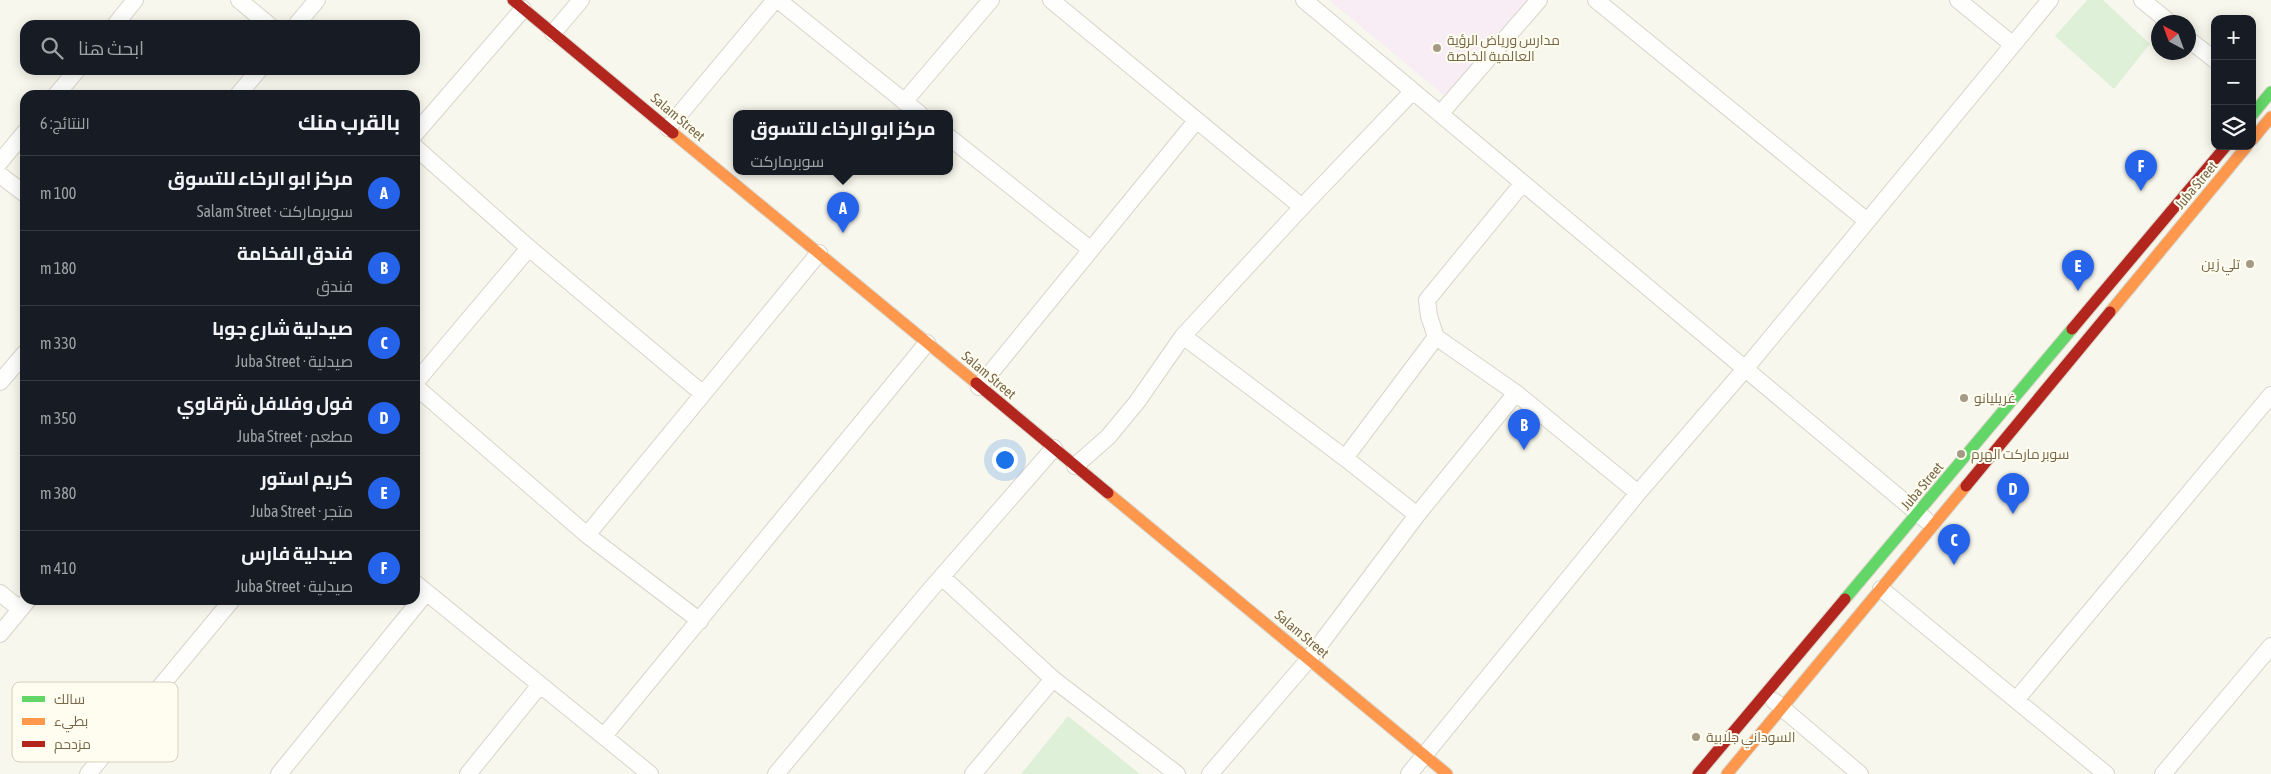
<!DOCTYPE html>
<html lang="ar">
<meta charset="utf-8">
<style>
:root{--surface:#171b24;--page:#20242c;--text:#f1f3f6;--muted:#9ea1a6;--line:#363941;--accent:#2563eb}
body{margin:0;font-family:"Asap Condensed",Cairo,sans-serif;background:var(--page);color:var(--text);direction:rtl}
.controls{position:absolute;right:15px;top:15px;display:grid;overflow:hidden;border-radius:10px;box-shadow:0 2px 12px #0003}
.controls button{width:45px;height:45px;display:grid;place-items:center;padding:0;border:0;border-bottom:1px solid var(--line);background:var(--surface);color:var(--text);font:25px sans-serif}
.compass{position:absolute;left:2151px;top:15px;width:45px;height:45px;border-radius:50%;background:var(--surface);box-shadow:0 2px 12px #0003;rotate:319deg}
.you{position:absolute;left:1004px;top:459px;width:18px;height:18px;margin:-12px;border:4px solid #fff;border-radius:50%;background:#1a73e8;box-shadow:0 0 0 8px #1a73e833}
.badge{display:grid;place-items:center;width:32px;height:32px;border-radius:50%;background:var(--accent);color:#fff;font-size:16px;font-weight:700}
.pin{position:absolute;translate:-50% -41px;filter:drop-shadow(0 1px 2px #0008)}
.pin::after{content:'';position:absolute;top:26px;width:18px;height:15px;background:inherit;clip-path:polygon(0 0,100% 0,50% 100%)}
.popup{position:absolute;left:733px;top:110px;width:220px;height:65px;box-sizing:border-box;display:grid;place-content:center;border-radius:10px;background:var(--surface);filter:drop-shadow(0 1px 4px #0005);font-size:16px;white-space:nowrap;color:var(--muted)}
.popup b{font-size:19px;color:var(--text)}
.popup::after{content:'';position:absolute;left:50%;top:100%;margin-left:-10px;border:10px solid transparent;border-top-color:var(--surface)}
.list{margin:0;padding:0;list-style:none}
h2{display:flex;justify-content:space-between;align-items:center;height:65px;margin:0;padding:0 20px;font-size:21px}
h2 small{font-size:16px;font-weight:400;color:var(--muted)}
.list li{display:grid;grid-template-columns:32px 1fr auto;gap:15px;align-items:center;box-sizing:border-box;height:75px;padding:0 20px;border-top:1px solid var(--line)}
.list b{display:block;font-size:19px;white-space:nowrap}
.list p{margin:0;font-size:16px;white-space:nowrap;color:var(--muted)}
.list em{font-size:16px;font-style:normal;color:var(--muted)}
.icon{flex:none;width:28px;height:28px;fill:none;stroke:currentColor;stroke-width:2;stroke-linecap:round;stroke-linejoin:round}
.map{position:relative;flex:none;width:2271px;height:774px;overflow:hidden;direction:ltr}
.search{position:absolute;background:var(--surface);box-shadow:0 2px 12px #0003;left:20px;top:20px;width:400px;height:55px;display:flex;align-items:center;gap:12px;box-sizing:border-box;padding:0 18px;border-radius:15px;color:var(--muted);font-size:19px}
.panel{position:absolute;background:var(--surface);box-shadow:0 2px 12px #0003;left:20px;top:90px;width:400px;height:515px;border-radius:15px;direction:rtl}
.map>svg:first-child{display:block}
.education{fill:#f8edf4}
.green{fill:#dff0d8}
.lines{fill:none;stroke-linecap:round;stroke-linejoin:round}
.street-casing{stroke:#d7d4cb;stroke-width:18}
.fast-casing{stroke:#d7d4ca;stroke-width:13}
.slow-casing{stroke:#d7d4ca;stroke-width:13}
.jam-casing{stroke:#d7d4ca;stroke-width:13}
.street{stroke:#fefefc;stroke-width:16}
.fast{stroke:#63d668;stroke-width:11}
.slow{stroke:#ff974d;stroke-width:11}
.jam{stroke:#b3261e;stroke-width:11}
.poi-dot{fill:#a59a84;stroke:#fffdef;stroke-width:2}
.labels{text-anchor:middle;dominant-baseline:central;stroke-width:4;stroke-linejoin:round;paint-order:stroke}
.poi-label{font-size:14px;fill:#78684b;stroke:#fffdef;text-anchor:start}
.street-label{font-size:14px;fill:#78684b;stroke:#fffdef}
.key{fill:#fffdef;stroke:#d6d0be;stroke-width:1}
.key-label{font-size:14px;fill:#78684b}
</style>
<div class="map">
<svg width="2271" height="774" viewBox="0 0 2271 774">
<rect width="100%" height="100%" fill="#f8f7ed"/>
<path class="education" d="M 1329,0 L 1527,0 L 1446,97 Z"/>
<path class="green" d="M 2087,0 L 2103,0 L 2150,44 L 2114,89 L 2055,36 Z
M 1068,716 L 1140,774 L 1021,774 Z"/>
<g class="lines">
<defs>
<path id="street" d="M 239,0 L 269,25
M 778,0 L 920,114
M 1051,0 L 1302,207
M 1304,0 L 1926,520
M 1596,0 L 1867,221
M 1958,0 L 2012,44
M 2142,0 L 2169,22
M 115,25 L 135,0
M 296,25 L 317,0
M 553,33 L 581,0
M 2188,39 L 2215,60
M 56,95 L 77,70
M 238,95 L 259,70
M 904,102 L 991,0
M 1441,113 L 1539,0
M 668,128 L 775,0
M 415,134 L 523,9
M 949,137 L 1090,249
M 415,147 L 529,248 L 702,393
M 0,162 L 25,132
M 0,175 L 25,194
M 1522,184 L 1427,300 L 1429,316 L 1436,337 L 1516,393 L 1638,493
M 1183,336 L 1345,458 L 1417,515
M 0,382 L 25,353
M 415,383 L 529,248
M 415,386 L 587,535 L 700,621
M 979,387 L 1196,121
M 1345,458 L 1436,337
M 1075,466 L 1108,437 L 1137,402 L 1183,336 L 1302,207 L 1412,92
M 587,535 L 819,253
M 942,577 L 1053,679 L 1177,774
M 415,583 L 650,774
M 1881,589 L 2106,774
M 0,593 L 20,609
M 0,634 L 28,600
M 2016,700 L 2271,395
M 1774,701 L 1860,774
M 604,736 L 927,343
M 88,774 L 232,600
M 279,774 L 426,593
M 468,774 L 540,685
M 776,774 L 930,590 L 1054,448
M 973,774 L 1053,679
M 1210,774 L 1309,659 L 1417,515 L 1516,393
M 1409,774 L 1638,493 L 1745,369 L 2050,0
M 2163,774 L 2271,646"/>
<path id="fast" d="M 2252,115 L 2271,92
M 1845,599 L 2072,329"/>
<path id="slow" d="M 673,133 L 976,383
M 2252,140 L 2271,117
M 2110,312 L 2247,146
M 1108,493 L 1447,774
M 1727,774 L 1966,486"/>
<path id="jam" d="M 513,0 L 673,133
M 2072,329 L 2226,146
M 976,383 L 1108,493
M 1966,486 L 2110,312
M 1698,774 L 1845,599"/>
</defs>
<use href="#street" class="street-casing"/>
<use href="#fast" class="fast-casing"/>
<use href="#slow" class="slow-casing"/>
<use href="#jam" class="jam-casing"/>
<use href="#street" class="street"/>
<use href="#fast" class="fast"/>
<use href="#slow" class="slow"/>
<use href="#jam" class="jam"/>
</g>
<g class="poi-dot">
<circle cx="1437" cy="48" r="5"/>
<circle cx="2250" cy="264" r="5"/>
<circle cx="1964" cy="398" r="5"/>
<circle cx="1961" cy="454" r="5"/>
<circle cx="1696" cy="737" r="5"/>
</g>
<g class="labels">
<g class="poi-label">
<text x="1447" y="40">مدارس ورياض الرؤية<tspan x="1447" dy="16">العالمية الخاصة</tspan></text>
<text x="2240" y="264" text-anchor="end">تلي زين</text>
<text x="1974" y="398">غريليانو</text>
<text x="1971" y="454">سوبر ماركت الهرم</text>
<text x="1706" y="737">السوداني جلابية</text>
</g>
<g class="street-label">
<text transform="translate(678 117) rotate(40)">Salam Street</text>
<text transform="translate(2196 185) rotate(-50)">Juba Street</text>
<text transform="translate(989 375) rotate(40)">Salam Street</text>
<text transform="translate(1922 486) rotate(-50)">Juba Street</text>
<text transform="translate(1302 634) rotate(40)">Salam Street</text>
</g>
</g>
<rect x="12" y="682" width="166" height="80" rx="8" class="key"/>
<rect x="22" y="696" width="23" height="6" fill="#63d668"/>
<rect x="22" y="718" width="23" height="7" fill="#ff974d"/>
<rect x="22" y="741" width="23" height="6" fill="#b3261e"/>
<g class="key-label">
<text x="54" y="704">سالك</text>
<text x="54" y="726">بطيء</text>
<text x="54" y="749">مزدحم</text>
</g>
</svg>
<div class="controls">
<button>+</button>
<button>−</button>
<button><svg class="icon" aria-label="layers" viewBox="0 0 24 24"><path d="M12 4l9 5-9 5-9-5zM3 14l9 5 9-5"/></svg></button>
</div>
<svg class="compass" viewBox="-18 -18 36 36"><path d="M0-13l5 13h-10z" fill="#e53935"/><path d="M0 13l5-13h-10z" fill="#9ea1a6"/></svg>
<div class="you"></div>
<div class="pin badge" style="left:843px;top:233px">A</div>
<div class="popup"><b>مركز ابو الرخاء للتسوق</b>سوبرماركت</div>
<div class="pin badge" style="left:1524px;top:450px">B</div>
<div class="pin badge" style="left:1954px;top:565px">C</div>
<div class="pin badge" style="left:2013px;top:514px">D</div>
<div class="pin badge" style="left:2078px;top:291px">E</div>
<div class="pin badge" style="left:2141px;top:191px">F</div>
<div class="search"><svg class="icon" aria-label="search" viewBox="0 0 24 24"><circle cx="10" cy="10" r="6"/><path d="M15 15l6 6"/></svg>ابحث هنا</div>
<section class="panel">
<h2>بالقرب منك<small>النتائج: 6</small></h2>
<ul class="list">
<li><span class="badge">A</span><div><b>مركز ابو الرخاء للتسوق</b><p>سوبرماركت · Salam Street</p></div><em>100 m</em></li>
<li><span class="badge">B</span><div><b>فندق الفخامة</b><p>فندق</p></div><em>180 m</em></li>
<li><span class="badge">C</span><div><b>صيدلية شارع جوبا</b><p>صيدلية · Juba Street</p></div><em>330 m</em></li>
<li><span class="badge">D</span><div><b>فول وفلافل شرقاوي</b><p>مطعم · Juba Street</p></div><em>350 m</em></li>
<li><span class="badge">E</span><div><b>كريم استور</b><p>متجر · Juba Street</p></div><em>380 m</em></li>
<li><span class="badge">F</span><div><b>صيدلية فارس</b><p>صيدلية · Juba Street</p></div><em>410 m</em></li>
</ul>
</section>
</div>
